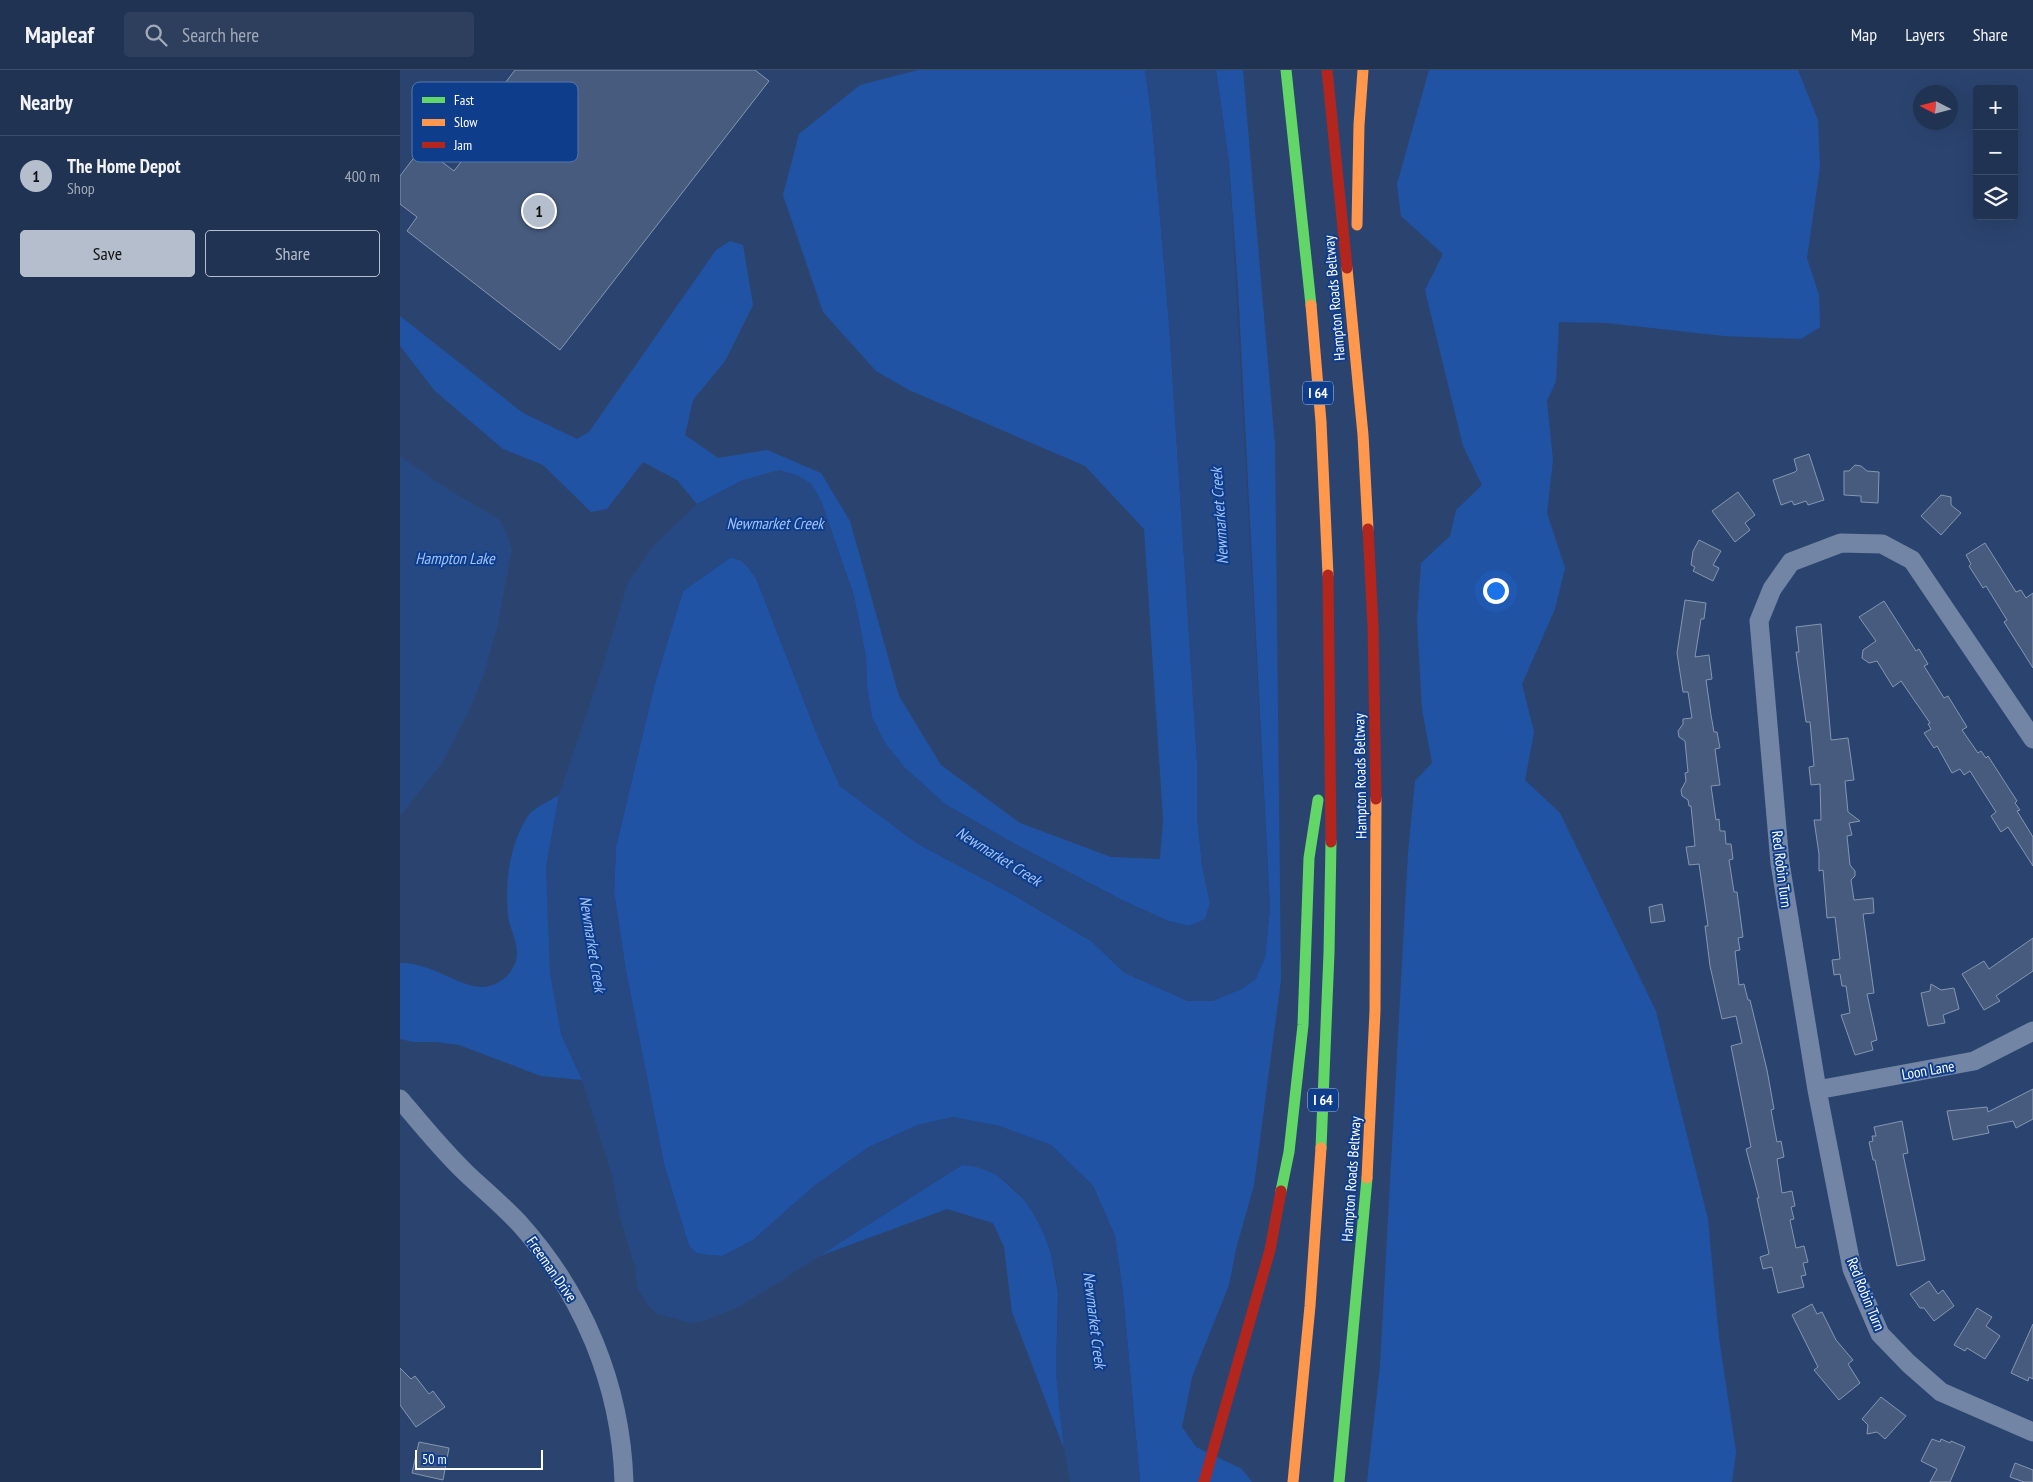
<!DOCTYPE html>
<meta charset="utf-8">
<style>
:root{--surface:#203353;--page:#2d3f5d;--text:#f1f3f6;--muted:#a2aab8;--line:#3d4e6a;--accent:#b5becd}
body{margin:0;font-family:"PT Sans Narrow",sans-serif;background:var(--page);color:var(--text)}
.controls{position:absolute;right:15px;top:15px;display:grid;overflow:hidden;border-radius:5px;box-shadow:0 5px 20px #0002}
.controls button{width:45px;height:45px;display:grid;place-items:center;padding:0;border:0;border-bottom:1px solid var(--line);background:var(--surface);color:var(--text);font:25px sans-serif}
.compass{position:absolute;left:1513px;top:15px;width:45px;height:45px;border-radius:50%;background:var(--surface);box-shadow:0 5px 20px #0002;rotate:276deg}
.scale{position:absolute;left:15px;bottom:12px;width:128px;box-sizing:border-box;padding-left:5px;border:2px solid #fff;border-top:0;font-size:14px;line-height:18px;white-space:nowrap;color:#fff;-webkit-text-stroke:4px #0e3d8c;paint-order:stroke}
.you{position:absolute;left:1095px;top:520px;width:18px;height:18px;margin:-12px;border:4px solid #fff;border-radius:50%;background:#1a73e8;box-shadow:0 0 0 8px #1a73e833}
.badge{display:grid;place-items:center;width:32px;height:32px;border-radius:50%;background:var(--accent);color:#111;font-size:16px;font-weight:700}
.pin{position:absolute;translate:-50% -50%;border:2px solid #fff;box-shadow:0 1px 5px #0006}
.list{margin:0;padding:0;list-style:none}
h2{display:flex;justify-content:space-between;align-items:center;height:65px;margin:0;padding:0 20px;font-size:21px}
h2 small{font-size:16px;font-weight:400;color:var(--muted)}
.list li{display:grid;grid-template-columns:32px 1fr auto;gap:15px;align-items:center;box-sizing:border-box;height:80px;padding:0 20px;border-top:1px solid var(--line)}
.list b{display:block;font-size:19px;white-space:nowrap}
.list p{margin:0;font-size:16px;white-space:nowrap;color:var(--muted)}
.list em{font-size:16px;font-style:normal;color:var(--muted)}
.actions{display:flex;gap:10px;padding:15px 20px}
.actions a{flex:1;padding:11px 0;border:1px solid var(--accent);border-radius:5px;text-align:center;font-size:18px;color:var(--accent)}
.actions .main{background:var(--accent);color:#111}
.icon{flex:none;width:28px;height:28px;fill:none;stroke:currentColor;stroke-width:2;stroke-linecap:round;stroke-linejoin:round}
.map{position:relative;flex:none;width:1633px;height:1412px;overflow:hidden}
header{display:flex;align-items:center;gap:30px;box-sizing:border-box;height:70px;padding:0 25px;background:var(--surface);border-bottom:1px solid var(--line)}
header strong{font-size:24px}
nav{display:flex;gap:28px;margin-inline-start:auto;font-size:18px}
.search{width:350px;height:45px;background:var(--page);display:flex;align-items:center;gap:12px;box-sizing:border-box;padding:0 18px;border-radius:5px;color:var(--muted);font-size:19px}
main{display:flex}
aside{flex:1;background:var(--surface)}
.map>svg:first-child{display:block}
.green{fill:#2153a4}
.water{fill:#264983}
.building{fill:#465b7e;stroke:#8696b2}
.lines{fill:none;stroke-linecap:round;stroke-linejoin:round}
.street{stroke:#7285a4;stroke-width:19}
.fast{stroke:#63d668;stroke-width:11}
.slow{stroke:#ff974d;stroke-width:11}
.jam{stroke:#b3261e;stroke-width:11}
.labels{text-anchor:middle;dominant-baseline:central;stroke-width:4;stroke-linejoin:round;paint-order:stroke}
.shield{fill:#0e3d8c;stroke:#b7c5dc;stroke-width:1}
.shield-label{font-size:14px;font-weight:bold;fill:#fff}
.street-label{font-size:15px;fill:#fff;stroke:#0e3d8c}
.water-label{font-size:16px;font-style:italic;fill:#a0c3fa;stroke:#0e3d8c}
.key{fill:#0e3d8c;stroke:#5677ae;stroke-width:1}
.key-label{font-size:14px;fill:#fff}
</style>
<header>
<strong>Mapleaf</strong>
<div class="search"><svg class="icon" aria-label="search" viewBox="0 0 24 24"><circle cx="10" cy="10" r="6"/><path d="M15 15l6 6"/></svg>Search here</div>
<nav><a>Map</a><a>Layers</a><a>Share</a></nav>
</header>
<main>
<aside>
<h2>Nearby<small></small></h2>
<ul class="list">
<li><span class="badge">1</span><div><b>The Home Depot</b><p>Shop</p></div><em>400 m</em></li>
</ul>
<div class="actions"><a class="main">Save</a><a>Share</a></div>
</aside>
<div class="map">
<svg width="1633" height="1412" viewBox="0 0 1633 1412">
<rect width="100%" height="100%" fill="#2b446f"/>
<path class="green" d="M 518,0 L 745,0 L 751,42 L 769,253 L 797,690 L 797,746 L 802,795 L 810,833 L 805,850 L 789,856 L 768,851 L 722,830 L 613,773 L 545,734 L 504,697 L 485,673 L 472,647 L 467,617 L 466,587 L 454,526 L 421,431 L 343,410 L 297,434 L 277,410 L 243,392 L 207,439 L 191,442 L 143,395 L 103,379 L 35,321 L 0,276 L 0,246 L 123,343 L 177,369 L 189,362 L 316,180 L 330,171 L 343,175 L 353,235 L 325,291 L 293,330 L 285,365 L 318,388 L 367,380 L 421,403 L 450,451 L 499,626 L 541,695 L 620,753 L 711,787 L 760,789 L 763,750 L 744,459 L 685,396 L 509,320 L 476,301 L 423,242 L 383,125 L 399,64 L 460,15 Z
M 816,0 L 843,0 L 875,375 L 881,910 L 854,1115 L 836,1179 L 829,1215 L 792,1307 L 782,1357 L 796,1377 L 842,1399 L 852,1412 L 740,1412 L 723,1223 L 715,1166 L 693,1116 L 651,1075 L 599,1056 L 553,1047 L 518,1055 L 469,1077 L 414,1116 L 353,1170 L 336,1179 L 322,1186 L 307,1185 L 296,1183 L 289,1176 L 264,1094 L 226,901 L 214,822 L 216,777 L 255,613 L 283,521 L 330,488 C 344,488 348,498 356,508 L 418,667 L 440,716 L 518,774 L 610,823 L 691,871 L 725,903 L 788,931 L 865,888 L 870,838 L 838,217 L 829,92 Z
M 1029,0 L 1398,0 L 1418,50 L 1420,97 L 1407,188 L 1419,225 L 1420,257 L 1401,269 L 1324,266 L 1207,253 L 1159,252 L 1156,311 L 1147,331 L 1153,390 L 1147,443 L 1165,498 L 1155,539 L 1122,614 L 1134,662 L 1125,710 L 1160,743 L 1256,941 L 1308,1149 L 1319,1268 L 1336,1382 L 1332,1412 L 967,1412 L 980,1296 L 1008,783 L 1015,711 L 1032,693 L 1022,639 L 1017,551 L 1021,493 L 1050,466 L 1056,440 L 1082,415 L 1063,376 L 1025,220 L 1043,184 L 1001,146 L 997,114 Z
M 159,725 L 146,798 L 161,964 L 182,1010 L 141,1006 L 59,975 L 36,972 L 14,972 L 0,969 L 0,893 C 31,892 60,918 83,917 C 101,916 117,901 117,882 C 117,870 109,857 108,845 C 105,812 109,775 128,746 C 133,738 150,731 159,725 Z
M 562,1095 L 577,1096 L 597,1105 L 628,1133 L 649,1173 L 658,1223 L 656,1301 L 664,1379 L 612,1242 L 604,1177 L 593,1153 L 547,1139 L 417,1187 Z"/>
<path class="water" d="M 745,0 L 816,0 L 829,92 L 870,838 L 865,888 L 856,909 L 842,919 L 813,931 L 788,931 L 725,903 L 691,871 L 610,823 L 518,774 L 440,716 L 418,667 L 356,508 L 344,492 L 337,488 L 330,488 L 283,521 L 255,613 L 216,777 L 214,822 L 226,901 L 264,1094 L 289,1176 L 296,1183 L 307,1185 L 322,1186 L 336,1179 L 353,1170 L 414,1116 L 469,1077 L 517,1055 L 553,1047 L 599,1056 L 651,1075 L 693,1116 L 715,1166 L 723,1223 L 740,1412 L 670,1412 C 663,1376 659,1339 656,1303 C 655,1276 660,1249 658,1223 C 654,1170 623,1098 562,1095 L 365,1221 L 338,1237 L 307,1250 L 292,1253 L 257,1244 L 247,1234 L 237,1217 L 235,1197 L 219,1144 L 212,1106 L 182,1010 L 161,964 L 150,904 L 146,798 L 159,725 L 202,598 L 228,512 L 254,475 L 297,434 L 343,410 L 379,400 L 397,405 L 412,414 L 421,431 L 454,526 L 466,587 L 467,617 L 472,647 L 485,673 L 504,697 L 545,734 L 613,773 L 722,830 L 768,851 L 789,856 L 805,849 L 810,833 L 802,795 L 797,746 L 797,690 L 769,253 L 751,42 Z
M 0,386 L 49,420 L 99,449 L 106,462 L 112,480 L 97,558 L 83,607 L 68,643 L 42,693 L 0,746 Z"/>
<path class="building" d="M 115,0 L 355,0 L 369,11 L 160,280 L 7,161 L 17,147 L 0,134 L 0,106 L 22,77 L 54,101 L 100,41 L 90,33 Z
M 1409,384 L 1424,430 L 1408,435 L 1406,431 L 1394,435 L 1392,431 L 1381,435 L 1373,410 L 1395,402 L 1397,400 L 1394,389 Z
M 1455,395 L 1461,396 L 1467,401 L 1479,402 L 1478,433 L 1461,432 L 1461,426 L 1444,425 L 1444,401 L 1449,401 Z
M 1338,422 L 1355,445 L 1345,453 L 1350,460 L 1335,472 L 1312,441 Z
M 1541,425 L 1551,427 L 1551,435 L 1561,443 L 1541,465 L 1521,446 Z
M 1299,470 L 1321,481 L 1313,495 L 1319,498 L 1313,511 L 1293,501 L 1295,497 L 1291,495 L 1293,481 Z
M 1585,473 L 1616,522 L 1621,520 L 1626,528 L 1633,523 L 1633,598 L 1604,552 L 1607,550 L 1586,516 L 1583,518 L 1569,496 L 1571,494 L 1566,485 Z
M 1285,530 L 1306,533 L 1304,549 L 1301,549 L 1295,587 L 1309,585 L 1312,609 L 1306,610 L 1311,645 L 1314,662 L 1317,662 L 1320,678 L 1315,679 L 1320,715 L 1311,716 L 1316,750 L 1319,749 L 1320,761 L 1325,761 L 1326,774 L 1331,774 L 1333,789 L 1329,790 L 1334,822 L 1337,822 L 1343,867 L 1338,868 L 1340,880 L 1335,881 L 1339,915 L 1344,914 L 1348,930 L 1350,930 L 1367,1000 L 1374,1039 L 1371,1040 L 1377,1072 L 1381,1071 L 1384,1087 L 1377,1089 L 1382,1123 L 1392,1121 L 1395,1136 L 1391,1137 L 1394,1149 L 1390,1150 L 1396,1178 L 1404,1176 L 1408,1192 L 1403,1193 L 1406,1205 L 1401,1206 L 1404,1217 L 1378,1223 L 1372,1197 L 1363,1199 L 1360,1187 L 1369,1184 L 1357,1128 L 1359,1128 L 1346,1079 L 1351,1077 L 1331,976 L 1342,973 L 1336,946 L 1322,949 L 1310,896 L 1305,856 L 1308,856 L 1299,794 L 1289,795 L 1286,777 L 1295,776 L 1291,736 L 1289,736 L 1288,730 L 1282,726 L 1281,720 L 1286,711 L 1285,703 L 1288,702 L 1285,671 L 1279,667 L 1278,661 L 1283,654 L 1283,649 L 1292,648 L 1288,622 L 1283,622 L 1277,583 Z
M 1484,531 L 1516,581 L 1519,579 L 1528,594 L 1524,596 L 1544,628 L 1548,626 L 1567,657 L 1562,660 L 1578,683 L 1581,681 L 1586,688 L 1588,686 L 1617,731 L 1615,733 L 1620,740 L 1617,741 L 1633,767 L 1633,796 L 1608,757 L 1601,762 L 1591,746 L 1596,742 L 1570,701 L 1564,705 L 1560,699 L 1552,703 L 1537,676 L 1534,678 L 1524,663 L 1531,659 L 1528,654 L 1530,653 L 1501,611 L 1493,617 L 1477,591 L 1469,593 L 1462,588 L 1463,580 L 1476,571 L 1459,547 Z
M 1421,554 L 1431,670 L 1448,668 L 1454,710 L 1445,711 L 1448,742 L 1460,751 L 1449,753 L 1452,765 L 1447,766 L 1450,795 L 1455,801 L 1455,806 L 1451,810 L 1454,830 L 1473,828 L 1474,843 L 1463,844 L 1474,923 L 1467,924 L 1477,970 L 1471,972 L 1473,980 L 1455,985 L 1441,945 L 1450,943 L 1446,916 L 1442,916 L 1440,904 L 1434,905 L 1432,890 L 1440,889 L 1435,847 L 1427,848 L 1423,800 L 1419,801 L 1419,784 L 1414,750 L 1421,750 L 1420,714 L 1411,715 L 1409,697 L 1414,696 L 1410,652 L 1406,652 L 1396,582 L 1399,582 L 1396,557 Z
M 1262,834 L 1265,851 L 1251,853 L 1249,837 Z
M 1633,868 L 1633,901 L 1596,926 L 1600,931 L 1584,940 L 1562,904 L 1584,891 L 1589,899 Z
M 1531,914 L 1541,920 L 1554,918 L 1559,939 L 1543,945 L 1545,953 L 1528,956 L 1521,923 L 1530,921 Z
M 1633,1019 L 1633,1049 L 1616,1058 L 1613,1051 L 1587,1056 L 1589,1063 L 1553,1070 L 1547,1041 L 1587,1037 L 1588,1042 Z
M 1502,1051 L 1508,1083 L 1503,1084 L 1525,1190 L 1497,1196 L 1475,1090 L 1473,1090 L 1469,1072 L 1473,1071 L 1472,1066 L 1476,1066 L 1474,1057 Z
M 1529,1211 L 1538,1224 L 1543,1220 L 1554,1236 L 1534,1251 L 1524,1238 L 1520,1238 L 1510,1224 Z
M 1412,1234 L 1417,1244 L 1422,1242 L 1436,1270 L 1453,1290 L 1448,1294 L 1460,1313 L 1439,1330 L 1414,1300 L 1418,1297 L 1392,1245 Z
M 1577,1238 L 1592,1247 L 1586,1256 L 1600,1266 L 1585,1289 L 1567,1278 L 1565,1281 L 1554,1275 Z
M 1633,1254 L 1633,1309 L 1629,1307 L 1628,1311 L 1611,1303 Z
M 0,1298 L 11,1309 L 15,1306 L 29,1324 L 33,1321 L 45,1337 L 16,1357 L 0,1335 Z
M 1481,1327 L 1506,1346 L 1485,1369 L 1477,1362 L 1467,1364 L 1468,1355 L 1462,1349 Z
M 1532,1369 L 1540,1372 L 1541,1369 L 1550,1373 L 1551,1371 L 1565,1377 L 1550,1412 L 1530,1412 L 1537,1399 L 1521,1391 Z
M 19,1372 L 49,1378 L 43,1410 L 12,1403 Z
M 1615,1393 L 1633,1400 L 1633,1412 L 1624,1412 L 1610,1407 Z"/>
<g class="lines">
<path class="street" d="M 1633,669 L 1512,490 L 1482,474 L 1441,473 L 1391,492 L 1372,519 L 1359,551 L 1380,793 L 1417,1020 L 1452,1199 L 1480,1264 L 1508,1293 L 1541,1322 L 1633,1362
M 1417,1020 L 1574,991 L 1633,961
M 0,1029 C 21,1054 42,1080 66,1103 C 84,1120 102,1135 119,1153 C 183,1224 221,1315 224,1412"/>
<path class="fast" d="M 886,0 L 911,235
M 921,1078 L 929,883 L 931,772
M 881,1121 L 889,1082 L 903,955 L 909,788 L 918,730
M 939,1412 L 967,1108"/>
<path class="slow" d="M 957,155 L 959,55 L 963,0
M 947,198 L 963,365 L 968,459
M 911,235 L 921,352 L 928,505
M 967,1108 L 975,941 L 976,729
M 893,1412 L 910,1236 L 921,1078"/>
<path class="jam" d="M 927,0 L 947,198
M 968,459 L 973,556 L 976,729
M 928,505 L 931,772
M 804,1412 L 870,1180 L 881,1121"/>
</g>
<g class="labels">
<g class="shield">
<rect x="903" y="311.5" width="30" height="23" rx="4"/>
<rect x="908" y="1018.5" width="30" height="23" rx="4"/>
</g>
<g class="shield-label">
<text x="918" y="323">I 64</text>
<text x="923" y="1030">I 64</text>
</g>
<g class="street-label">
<text transform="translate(934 228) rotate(-95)">Hampton Roads Beltway</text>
<text transform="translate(960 706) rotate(-91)">Hampton Roads Beltway</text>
<text transform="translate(1382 799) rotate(83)">Red Robin Turn</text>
<text transform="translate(1528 1000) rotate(-10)">Loon Lane</text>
<text transform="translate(951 1109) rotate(-86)">Hampton Roads Beltway</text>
<text transform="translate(152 1199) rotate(55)">Freeman Drive</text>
<text transform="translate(1466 1224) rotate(68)">Red Robin Turn</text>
</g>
<g class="water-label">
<text transform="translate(819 446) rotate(-94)">Newmarket Creek</text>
<text x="375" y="453">Newmarket Creek</text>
<text x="55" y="488">Hampton Lake</text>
<text transform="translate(599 786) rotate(32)">Newmarket Creek</text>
<text transform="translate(193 874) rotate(81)">Newmarket Creek</text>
<text transform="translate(695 1250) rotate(83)">Newmarket Creek</text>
</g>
</g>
<rect x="12" y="12" width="166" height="80" rx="8" class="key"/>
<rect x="22" y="27" width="23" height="6" fill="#63d668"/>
<rect x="22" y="49" width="23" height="7" fill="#ff974d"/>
<rect x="22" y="72" width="23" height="6" fill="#b3261e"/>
<g class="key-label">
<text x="54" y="35">Fast</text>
<text x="54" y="57">Slow</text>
<text x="54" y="80">Jam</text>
</g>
</svg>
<div class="controls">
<button>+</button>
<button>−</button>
<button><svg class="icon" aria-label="layers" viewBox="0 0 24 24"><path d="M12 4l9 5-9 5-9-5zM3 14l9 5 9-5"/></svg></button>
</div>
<svg class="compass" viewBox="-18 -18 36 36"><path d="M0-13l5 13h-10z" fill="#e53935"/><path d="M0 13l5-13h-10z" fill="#a2aab8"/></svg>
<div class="scale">50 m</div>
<div class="you"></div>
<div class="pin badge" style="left:139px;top:141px">1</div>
</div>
</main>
